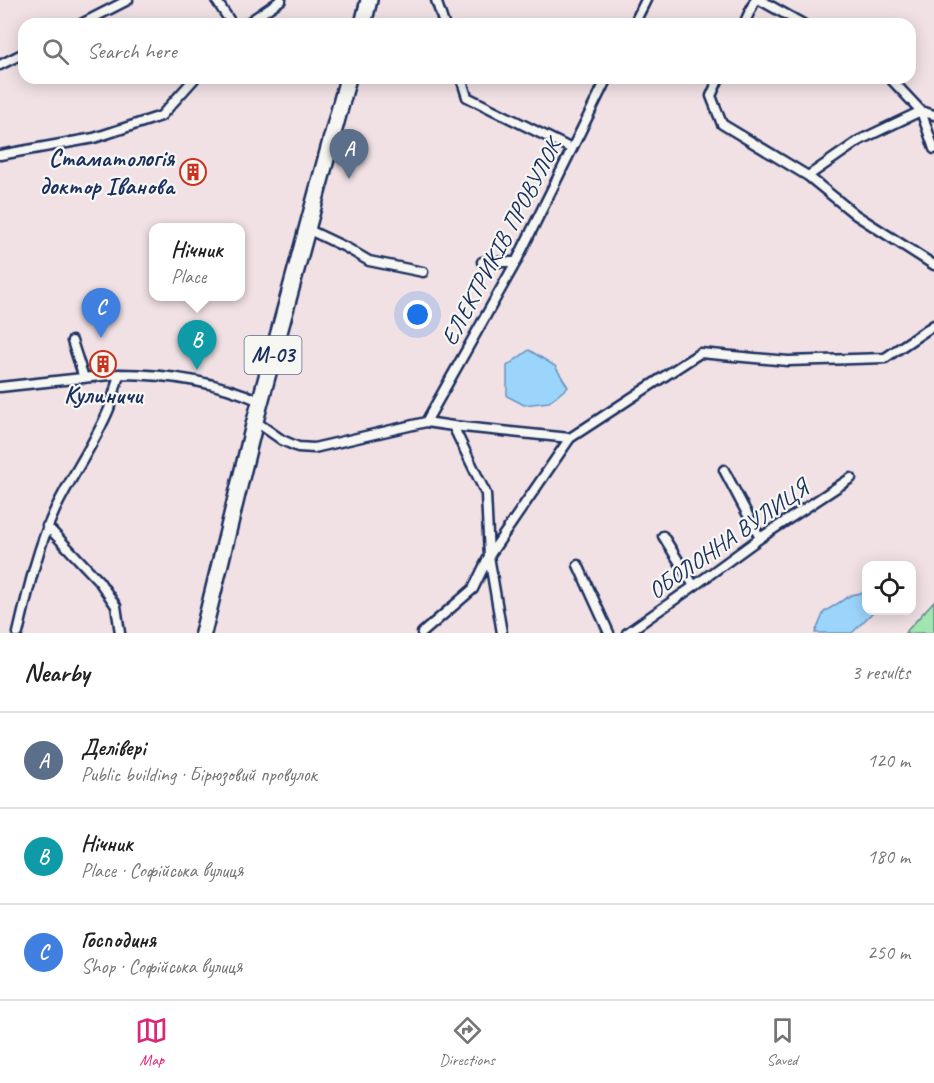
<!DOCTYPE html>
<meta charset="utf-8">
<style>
:root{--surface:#fff;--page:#f2f2f2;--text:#222;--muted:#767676;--line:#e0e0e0;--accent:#db2777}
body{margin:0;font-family:Caveat,sans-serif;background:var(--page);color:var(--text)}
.controls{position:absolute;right:18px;bottom:18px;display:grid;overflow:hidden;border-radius:12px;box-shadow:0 3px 15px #0003}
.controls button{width:54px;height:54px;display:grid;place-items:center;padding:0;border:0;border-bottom:2px solid var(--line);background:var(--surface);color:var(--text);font:30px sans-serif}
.you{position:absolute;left:418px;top:315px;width:21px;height:21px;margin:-15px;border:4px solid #fff;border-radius:50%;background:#1a73e8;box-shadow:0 0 0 9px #1a73e833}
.badge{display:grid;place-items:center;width:39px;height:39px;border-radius:50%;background:var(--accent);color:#fff;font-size:20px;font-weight:700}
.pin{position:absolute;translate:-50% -50px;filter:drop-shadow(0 2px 3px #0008)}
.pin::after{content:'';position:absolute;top:32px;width:21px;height:18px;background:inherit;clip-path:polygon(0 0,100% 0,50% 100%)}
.popup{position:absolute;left:149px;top:223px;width:96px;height:78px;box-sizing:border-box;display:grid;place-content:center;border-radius:12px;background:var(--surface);filter:drop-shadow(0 2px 4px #0005);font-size:20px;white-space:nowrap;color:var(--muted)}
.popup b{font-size:22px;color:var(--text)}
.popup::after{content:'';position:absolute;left:50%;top:100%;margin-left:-12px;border:12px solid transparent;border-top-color:var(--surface)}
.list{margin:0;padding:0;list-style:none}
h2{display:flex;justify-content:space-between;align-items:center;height:78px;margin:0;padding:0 24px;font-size:26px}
h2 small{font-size:20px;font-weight:400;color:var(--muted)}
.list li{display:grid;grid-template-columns:39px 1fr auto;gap:18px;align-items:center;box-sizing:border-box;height:96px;padding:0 24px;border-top:2px solid var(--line)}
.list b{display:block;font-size:22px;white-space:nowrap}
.list p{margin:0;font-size:20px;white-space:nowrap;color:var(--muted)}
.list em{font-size:20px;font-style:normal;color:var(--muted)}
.icon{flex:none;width:33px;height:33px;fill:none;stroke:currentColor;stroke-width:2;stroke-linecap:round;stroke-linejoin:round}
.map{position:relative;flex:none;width:934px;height:633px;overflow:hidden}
.search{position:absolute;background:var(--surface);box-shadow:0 3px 15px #0003;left:18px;right:18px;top:18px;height:66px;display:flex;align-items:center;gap:15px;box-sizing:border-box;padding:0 21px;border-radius:18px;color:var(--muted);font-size:22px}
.sheet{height:366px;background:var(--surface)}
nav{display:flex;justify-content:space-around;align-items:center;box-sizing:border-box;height:84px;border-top:2px solid var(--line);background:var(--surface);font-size:16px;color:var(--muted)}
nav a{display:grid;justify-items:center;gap:3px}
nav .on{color:var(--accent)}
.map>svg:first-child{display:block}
.green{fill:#a1e6b1;stroke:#5e8a88;stroke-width:1.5}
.water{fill:#9cd5fc;stroke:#6893bd;stroke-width:1.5}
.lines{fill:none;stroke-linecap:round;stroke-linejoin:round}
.street-casing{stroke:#1b2f5e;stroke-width:13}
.highway-casing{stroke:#1b2f5e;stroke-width:20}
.street{stroke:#f6f6f2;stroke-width:8}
.highway{stroke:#f6f6f2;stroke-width:15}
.labels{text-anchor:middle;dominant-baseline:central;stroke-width:4.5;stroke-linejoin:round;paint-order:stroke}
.shield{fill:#f6f6f2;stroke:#5d6b8a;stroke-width:1.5}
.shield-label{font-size:22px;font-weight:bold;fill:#1b2f5e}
.poi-label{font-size:24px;font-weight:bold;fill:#1b2f5e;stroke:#f6f6f2;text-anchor:end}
.street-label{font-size:24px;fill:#1b2f5e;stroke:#f6f6f2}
</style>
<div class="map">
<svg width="934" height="633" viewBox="0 0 934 633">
<rect width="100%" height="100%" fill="#f1e1e5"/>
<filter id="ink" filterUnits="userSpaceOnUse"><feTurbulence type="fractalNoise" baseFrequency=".0167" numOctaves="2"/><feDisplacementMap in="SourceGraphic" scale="12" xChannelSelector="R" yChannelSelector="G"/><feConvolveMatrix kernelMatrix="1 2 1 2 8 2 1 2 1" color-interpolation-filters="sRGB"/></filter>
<g filter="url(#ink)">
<path class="green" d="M 934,601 L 934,633 L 905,633 Z"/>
<path class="water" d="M 529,350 L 555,366 L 568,387 L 549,402 L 524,405 L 507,396 L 507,366 Z
M 866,592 L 866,610 L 874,611 L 852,633 L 815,633 L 824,612 L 851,595 Z"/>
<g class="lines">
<defs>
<path id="street" d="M 216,0 L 232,24
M 436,0 L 444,24
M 760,0 L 803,24
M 81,24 L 128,0
M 246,24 L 281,0
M 634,24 L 646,0
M 744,24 L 755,0
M 0,65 L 24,53
M 461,78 L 467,97 L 572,149
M 719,78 L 711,96 L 722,124 L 808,176 L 856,215 L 934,265
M 890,78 L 921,111 L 934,149
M 0,155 L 94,138 L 161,116 L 195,78
M 808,176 L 860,140 L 921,111 L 934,115
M 307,229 L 347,248 L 369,261 L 423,272
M 482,262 L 516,262
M 72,341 L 84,378
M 0,387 L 119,374 C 166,374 217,382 260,401
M 255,421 L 282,440 L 298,447 L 314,448 L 426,422 L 453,426 L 486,494 L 489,556 L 502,633
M 426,422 L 516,262 L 607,78
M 453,426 L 570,438
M 724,470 L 760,538
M 47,526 L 99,581 L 116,606 L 120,633
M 663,536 L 694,586
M 578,565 L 609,633
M 18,633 C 28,591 37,549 55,510 C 71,476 94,445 109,409 C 113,398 116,386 119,374
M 422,633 L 473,589 L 489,556 L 570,438 L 700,353 L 788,361 L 885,358 L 934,325
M 627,633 L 694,586 L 760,538 L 851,478"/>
<path id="highway" d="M 363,24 L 369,0
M 203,633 L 255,421 L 348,78"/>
</defs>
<use href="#street" class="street-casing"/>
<use href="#highway" class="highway-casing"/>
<use href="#street" class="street"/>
<use href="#highway" class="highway"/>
</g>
</g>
<defs>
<symbol id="building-ring" viewBox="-11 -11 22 22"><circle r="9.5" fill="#f6f6f2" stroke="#c8321e" stroke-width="1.5"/><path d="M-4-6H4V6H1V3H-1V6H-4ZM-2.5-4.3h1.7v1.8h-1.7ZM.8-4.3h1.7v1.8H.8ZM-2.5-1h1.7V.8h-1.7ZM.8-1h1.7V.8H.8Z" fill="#c8321e"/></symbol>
</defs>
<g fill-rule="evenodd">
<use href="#building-ring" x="178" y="157" width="30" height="30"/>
<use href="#building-ring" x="88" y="349" width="30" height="30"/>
</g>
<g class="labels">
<rect class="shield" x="244.5" y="336" width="57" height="38" rx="4.5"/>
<g class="shield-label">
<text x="273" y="355">М-03</text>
</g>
<g class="poi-label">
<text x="174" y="158">Стаматологія<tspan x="174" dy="28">доктор Іванова</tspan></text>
<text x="103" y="395" text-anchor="middle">Кулиничи</text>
</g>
<g class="street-label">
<text transform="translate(501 242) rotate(-62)">ЕЛЕКТРИКІВ ПРОВУЛОК</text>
<text transform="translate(728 539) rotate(-35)">ОБОЛОННА ВУЛИЦЯ</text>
</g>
</g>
</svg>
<div class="controls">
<button><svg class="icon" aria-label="locate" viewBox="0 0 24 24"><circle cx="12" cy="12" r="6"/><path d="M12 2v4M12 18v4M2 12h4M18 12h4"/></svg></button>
</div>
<div class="you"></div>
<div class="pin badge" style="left:349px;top:179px;background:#5c6f8a">A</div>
<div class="pin badge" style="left:197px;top:370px;background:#0f9aa8">B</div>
<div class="popup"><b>Нічник</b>Place</div>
<div class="pin badge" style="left:101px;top:338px;background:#3f7fe0">C</div>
<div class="search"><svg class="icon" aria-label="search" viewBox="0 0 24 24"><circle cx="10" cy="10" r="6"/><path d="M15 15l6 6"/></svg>Search here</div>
</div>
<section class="sheet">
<h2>Nearby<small>3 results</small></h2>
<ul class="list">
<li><span class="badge" style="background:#5c6f8a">A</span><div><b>Делівері</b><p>Public building · Бірюзовий провулок</p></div><em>120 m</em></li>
<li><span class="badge" style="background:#0f9aa8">B</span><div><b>Нічник</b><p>Place · Софійська вулиця</p></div><em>180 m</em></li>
<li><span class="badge" style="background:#3f7fe0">C</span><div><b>Господиня</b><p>Shop · Софійська вулиця</p></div><em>250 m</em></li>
</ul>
</section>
<nav>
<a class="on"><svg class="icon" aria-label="map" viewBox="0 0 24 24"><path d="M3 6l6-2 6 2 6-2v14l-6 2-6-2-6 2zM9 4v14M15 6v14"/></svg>Map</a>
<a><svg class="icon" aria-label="directions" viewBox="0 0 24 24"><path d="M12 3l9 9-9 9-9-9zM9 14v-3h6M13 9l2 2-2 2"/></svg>Directions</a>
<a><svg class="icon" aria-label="saved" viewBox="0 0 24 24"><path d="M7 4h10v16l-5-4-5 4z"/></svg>Saved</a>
</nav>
